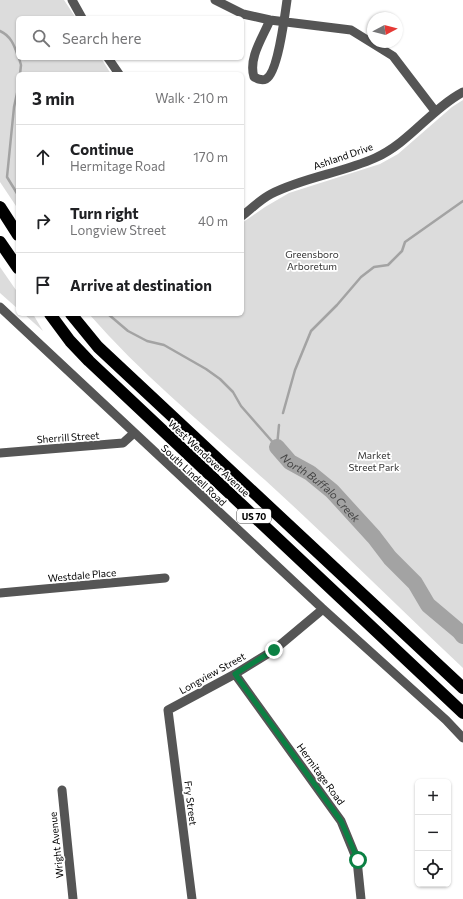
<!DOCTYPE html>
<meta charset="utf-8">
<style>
:root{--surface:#fff;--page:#f6f6f6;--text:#202124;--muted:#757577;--line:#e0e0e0}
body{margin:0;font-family:Commissioner,sans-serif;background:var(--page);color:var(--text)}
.controls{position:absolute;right:12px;bottom:12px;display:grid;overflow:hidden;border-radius:6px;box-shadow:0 1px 3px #0004}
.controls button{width:36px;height:36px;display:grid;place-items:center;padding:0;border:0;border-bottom:1px solid var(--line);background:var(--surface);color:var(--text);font:20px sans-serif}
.compass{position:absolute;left:367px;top:12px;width:36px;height:36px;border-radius:50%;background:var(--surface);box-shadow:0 1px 3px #0004;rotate:83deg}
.stop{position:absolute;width:12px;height:12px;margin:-9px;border:3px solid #0b8043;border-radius:50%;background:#fff}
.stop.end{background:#0b8043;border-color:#fff;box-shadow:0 1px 4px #0008}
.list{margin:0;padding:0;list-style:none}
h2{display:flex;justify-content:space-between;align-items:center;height:52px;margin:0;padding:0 16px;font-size:17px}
h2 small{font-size:13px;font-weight:400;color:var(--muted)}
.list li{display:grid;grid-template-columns:26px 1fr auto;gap:12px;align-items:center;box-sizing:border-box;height:64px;padding:0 16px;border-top:1px solid var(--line)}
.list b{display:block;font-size:15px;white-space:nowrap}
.list p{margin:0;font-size:13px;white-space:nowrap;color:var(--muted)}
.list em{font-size:13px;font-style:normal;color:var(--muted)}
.icon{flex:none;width:22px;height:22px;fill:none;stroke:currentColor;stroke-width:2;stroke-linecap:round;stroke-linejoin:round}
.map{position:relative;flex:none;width:463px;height:899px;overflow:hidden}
.search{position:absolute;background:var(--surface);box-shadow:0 1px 3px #0004;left:16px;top:16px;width:228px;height:44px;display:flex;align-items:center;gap:10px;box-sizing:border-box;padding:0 14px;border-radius:6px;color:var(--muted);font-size:15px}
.panel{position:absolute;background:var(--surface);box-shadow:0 1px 3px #0004;left:16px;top:72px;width:228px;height:244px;border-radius:6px}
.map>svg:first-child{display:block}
.park{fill:#dcdcdc}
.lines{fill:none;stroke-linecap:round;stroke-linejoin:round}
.stream{stroke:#a3a3a3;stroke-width:2.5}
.river{stroke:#a3a3a3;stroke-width:16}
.minor{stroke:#555;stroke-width:9}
.highway{stroke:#000;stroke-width:12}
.route{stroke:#0b8043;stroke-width:5}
.labels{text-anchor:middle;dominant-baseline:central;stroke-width:3.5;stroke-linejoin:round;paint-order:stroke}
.shield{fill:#fff;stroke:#4c4c4c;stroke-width:1}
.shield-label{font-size:9px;font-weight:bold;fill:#000}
.street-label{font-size:10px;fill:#000;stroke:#fff}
.park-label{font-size:10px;fill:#333;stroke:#fff}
.water-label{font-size:11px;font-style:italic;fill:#444;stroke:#fff}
</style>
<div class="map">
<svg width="463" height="899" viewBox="0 0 463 899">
<rect width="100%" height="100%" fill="#fff"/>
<path class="park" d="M 0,0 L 64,0 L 76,18 L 18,18 L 18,58 L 101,58 L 111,74 L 18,74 L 18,209 L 0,182 Z
M 463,100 L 463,668 C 397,606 332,541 265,480 C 205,426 142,375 89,314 L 242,314 L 242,223 L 265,207 L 289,193 L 380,164 L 398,154 L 452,107 Z
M 0,267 L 18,293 L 18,309 L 0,293 Z
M 24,314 L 33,314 L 43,331 Z"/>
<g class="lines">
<path class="stream" d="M 0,31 C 11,36 14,45 18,56
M 19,58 L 21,65 L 20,74
M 18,89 L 14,107 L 7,177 L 18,195
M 108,314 L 128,331 L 147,341 L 164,345 L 206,369 L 220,379 L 233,392 L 241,406 L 277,447
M 283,413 L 295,370 L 311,331 L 337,305 L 361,277 L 374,267 L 388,265 L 402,251 L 405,242 L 463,201
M 277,446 L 279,425"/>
<path class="river" id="s1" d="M 277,447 L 290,462 L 310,473 L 332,491 L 374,537 L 390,558 L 415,583 L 428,605 L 459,631 L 463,636"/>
<path class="minor" d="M 72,0 L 82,18
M 215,0 L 243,14 L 270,20 L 351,30 L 393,56 L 435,111
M 270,20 C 263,37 248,58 254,77 C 258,79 262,81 266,79 C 278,73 285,14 287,0
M 108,58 L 119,74
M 242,216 C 251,209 261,199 271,194 C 304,177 342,173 375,158 C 409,143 431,109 463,92
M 0,307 L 323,609 L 446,720 L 463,738
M 0,453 L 123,443 L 134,433
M 0,593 L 165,578
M 235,674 L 341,821 L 357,860 L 361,899
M 62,790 L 73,899
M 192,899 L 168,710 L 235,674 L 274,650 L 323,609"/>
<path class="highway" d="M 0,207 L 18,235
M 0,242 L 18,268
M 50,314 L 70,341 L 89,361 L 463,713
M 71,314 L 98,347 L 463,688"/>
</g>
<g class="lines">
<path class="route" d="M 274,650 L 235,674 L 341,821 L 358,860"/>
</g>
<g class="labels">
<rect class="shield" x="237" y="509" width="34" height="14" rx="3"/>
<g class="shield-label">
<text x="254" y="516">US 70</text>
</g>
<g class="street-label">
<text transform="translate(343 156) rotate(-19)">Ashland Drive</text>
<text transform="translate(68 437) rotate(-4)">Sherrill Street</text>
<text transform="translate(209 458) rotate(43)">West Wendover Avenue</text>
<text transform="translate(194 475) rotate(43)">South Lindell Road</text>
<text transform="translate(82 575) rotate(-5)">Westdale Place</text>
<text transform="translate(212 673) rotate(-29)">Longview Street</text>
<text transform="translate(321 774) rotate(54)">Hermitage Road</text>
<text transform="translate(191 803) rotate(83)">Fry Street</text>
<text transform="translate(56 845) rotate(-96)">Wright Avenue</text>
</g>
<g class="park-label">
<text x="312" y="254">Greensboro<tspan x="312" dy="12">Arboretum</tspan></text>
<text x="374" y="455">Market<tspan x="374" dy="12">Street Park</tspan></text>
</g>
<g class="water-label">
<text stroke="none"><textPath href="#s1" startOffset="60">North Buffalo Creek</textPath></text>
</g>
</g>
</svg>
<div class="controls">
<button>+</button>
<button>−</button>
<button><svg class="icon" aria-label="locate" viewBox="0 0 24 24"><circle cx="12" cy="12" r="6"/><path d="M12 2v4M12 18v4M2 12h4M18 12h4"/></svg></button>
</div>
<svg class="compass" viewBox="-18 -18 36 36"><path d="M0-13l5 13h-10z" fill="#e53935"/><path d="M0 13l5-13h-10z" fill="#757577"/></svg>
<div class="stop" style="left:358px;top:860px"></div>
<div class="stop end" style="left:274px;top:650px"></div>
<div class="search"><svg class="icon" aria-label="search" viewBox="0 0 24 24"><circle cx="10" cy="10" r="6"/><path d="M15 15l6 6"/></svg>Search here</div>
<section class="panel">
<h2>3 min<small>Walk · 210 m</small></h2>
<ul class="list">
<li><svg class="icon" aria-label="ahead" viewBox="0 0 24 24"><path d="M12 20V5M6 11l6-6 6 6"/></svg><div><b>Continue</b><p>Hermitage Road</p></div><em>170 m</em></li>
<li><svg class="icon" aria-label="right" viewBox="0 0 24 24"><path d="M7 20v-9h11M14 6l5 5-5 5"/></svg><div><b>Turn right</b><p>Longview Street</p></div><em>40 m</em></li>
<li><svg class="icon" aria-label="arrive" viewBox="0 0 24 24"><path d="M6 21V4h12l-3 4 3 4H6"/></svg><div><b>Arrive at destination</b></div></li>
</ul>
</section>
</div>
